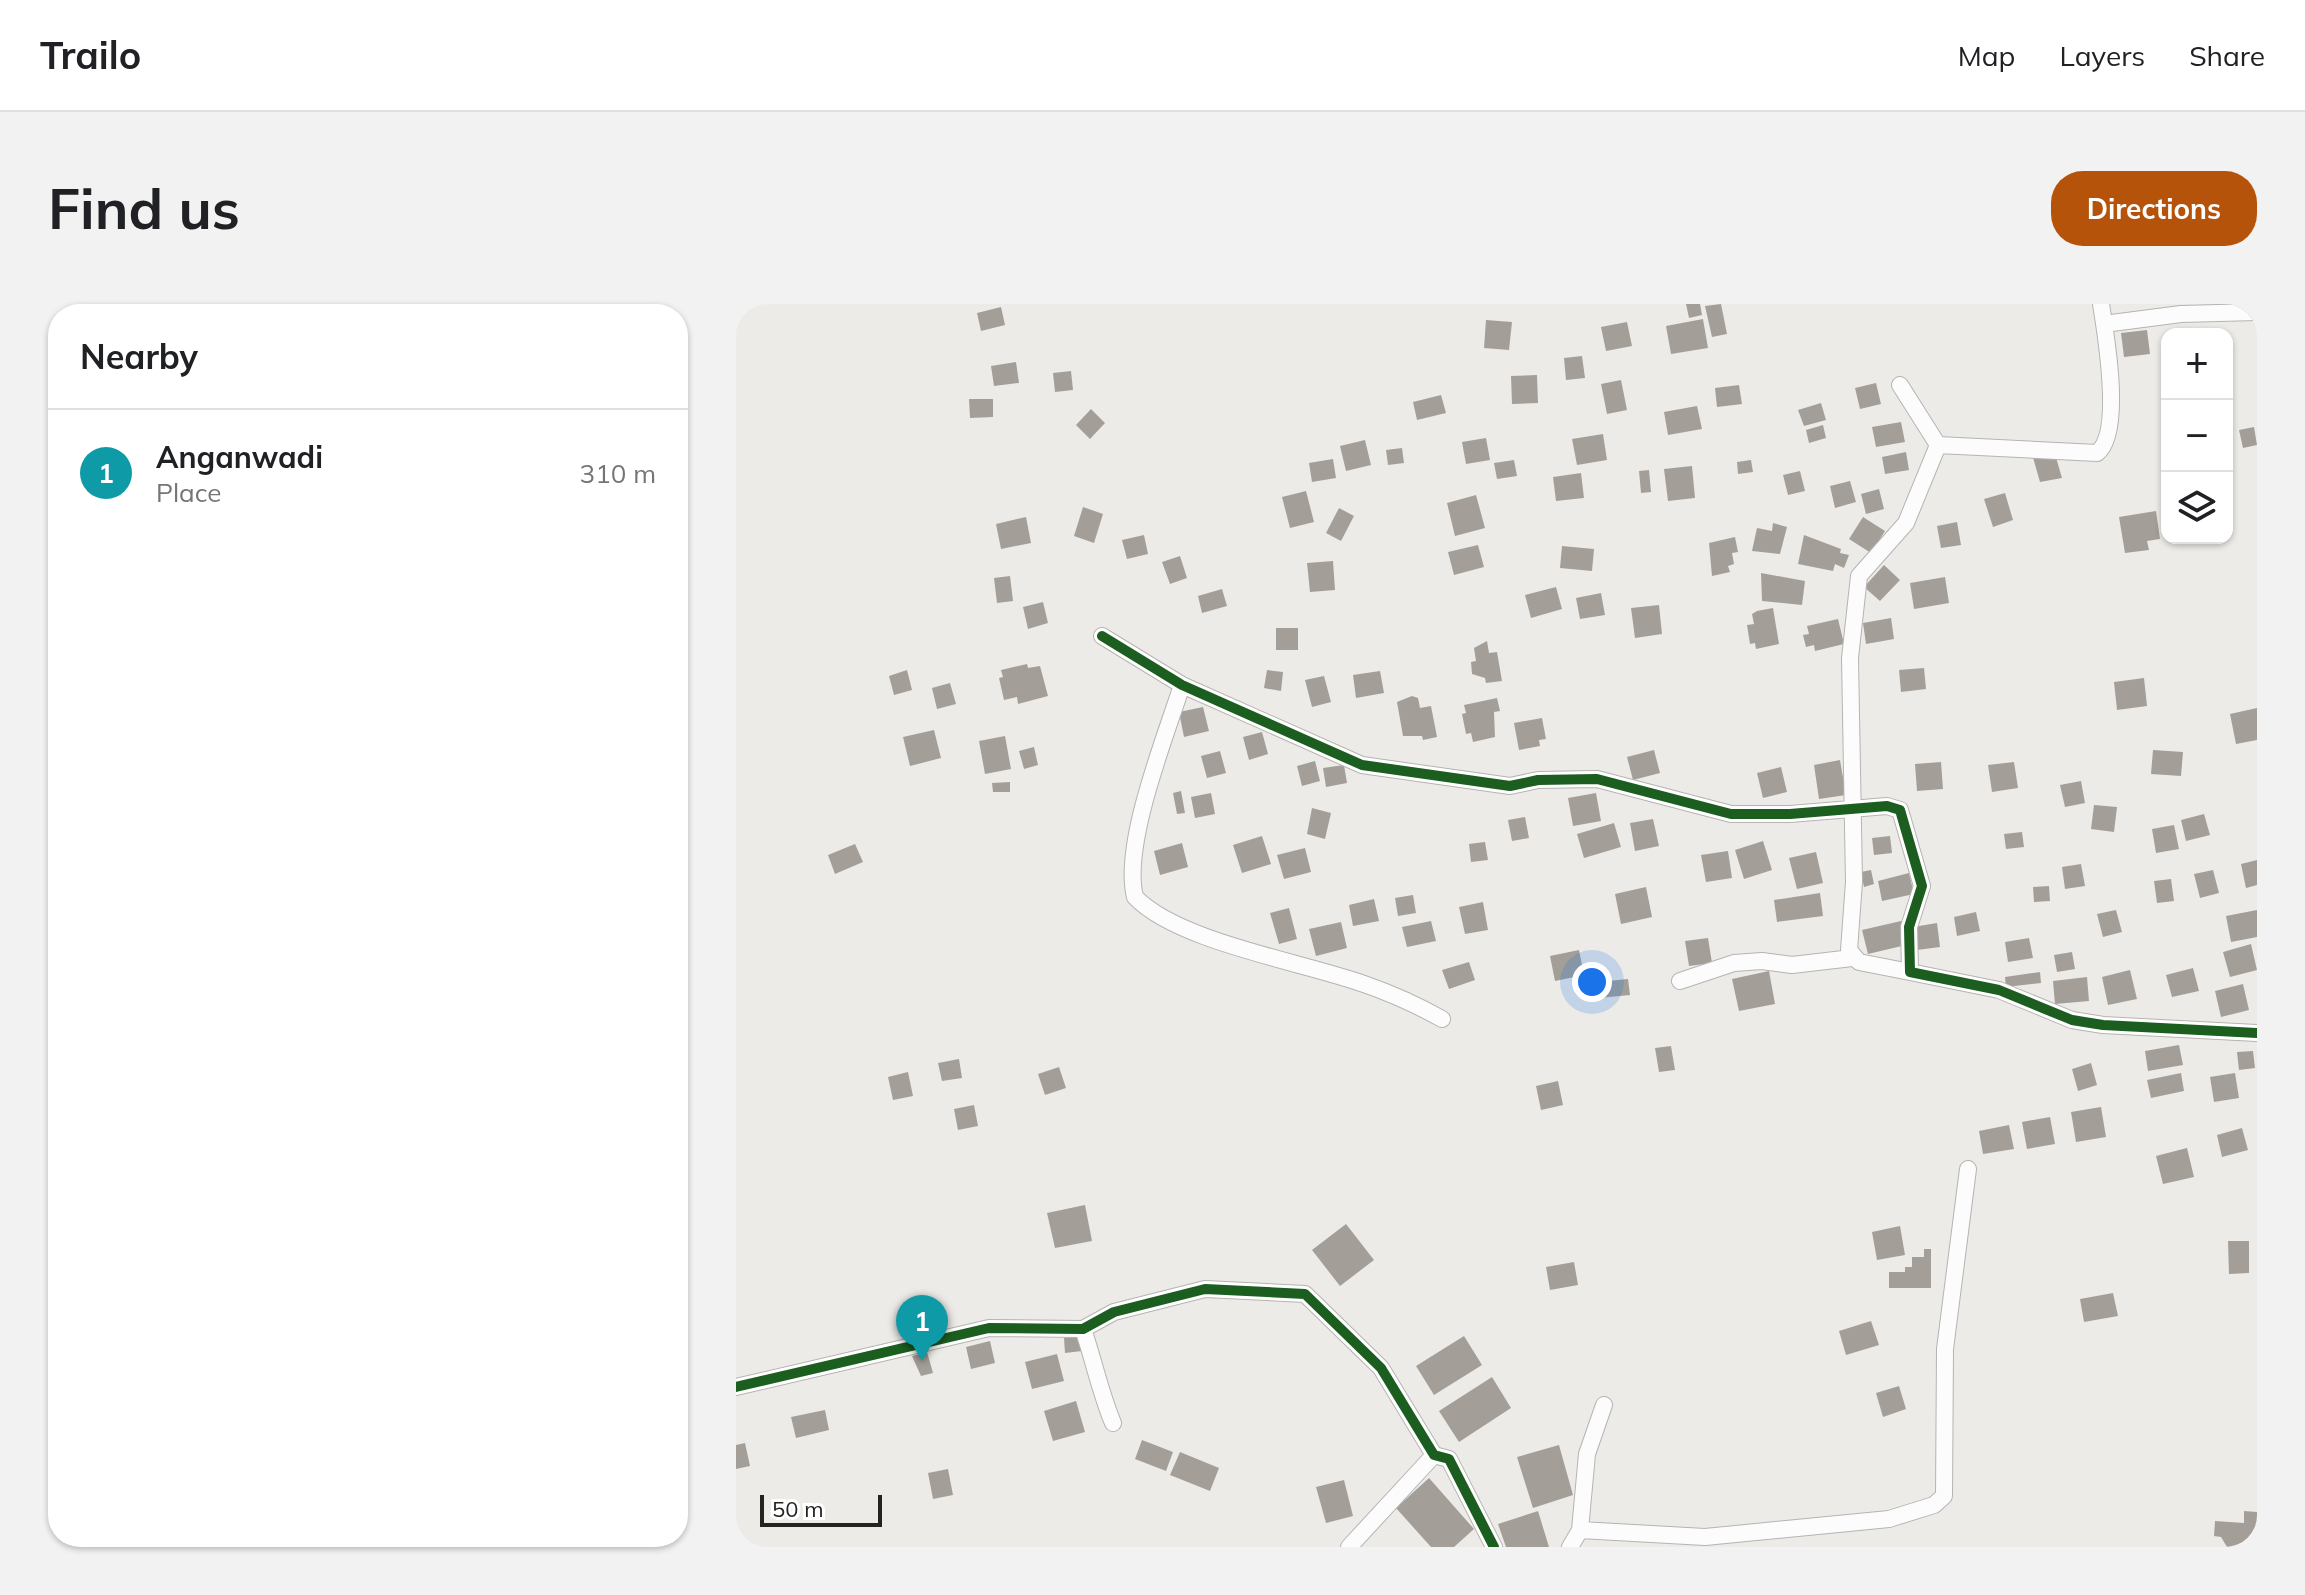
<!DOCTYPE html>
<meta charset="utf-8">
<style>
:root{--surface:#fff;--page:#f2f2f2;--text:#202124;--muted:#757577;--line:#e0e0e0;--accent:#b45309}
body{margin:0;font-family:Mulish,sans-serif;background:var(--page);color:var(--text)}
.controls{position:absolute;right:24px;top:24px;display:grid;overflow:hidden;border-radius:16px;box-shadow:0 2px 6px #0004}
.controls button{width:72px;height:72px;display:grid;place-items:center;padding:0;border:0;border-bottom:2px solid var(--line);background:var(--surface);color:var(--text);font:40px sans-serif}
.scale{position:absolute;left:24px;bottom:20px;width:122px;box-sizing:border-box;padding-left:8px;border:4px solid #242321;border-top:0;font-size:22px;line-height:28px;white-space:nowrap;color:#242321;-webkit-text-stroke:6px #fff;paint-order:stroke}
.you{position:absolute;left:856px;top:678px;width:28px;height:28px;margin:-20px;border:6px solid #fff;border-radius:50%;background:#1a73e8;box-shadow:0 0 0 12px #1a73e833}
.badge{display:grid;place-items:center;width:52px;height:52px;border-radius:50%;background:var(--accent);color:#fff;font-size:26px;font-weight:700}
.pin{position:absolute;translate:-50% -66px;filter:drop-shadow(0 2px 4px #0008)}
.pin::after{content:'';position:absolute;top:42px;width:28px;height:24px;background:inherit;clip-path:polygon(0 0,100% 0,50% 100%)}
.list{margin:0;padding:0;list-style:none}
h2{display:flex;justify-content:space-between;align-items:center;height:104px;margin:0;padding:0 32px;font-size:34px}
h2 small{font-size:26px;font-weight:400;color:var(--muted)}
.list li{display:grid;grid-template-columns:52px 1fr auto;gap:24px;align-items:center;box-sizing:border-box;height:128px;padding:0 32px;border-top:2px solid var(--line)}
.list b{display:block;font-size:30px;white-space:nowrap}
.list p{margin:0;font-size:26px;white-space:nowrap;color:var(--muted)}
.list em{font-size:26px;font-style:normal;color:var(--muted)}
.icon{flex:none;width:44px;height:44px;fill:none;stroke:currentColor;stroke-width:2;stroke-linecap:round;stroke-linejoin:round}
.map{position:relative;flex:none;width:1521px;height:1243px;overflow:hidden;border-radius:32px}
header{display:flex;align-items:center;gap:48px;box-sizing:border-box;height:112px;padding:0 40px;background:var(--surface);border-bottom:2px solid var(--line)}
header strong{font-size:38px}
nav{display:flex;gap:44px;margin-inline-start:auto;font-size:28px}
.intro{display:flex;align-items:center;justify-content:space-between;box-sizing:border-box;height:192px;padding:0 48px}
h1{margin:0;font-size:56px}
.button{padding:20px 36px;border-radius:32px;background:var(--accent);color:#fff;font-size:28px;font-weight:700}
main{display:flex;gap:48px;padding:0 48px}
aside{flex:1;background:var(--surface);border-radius:32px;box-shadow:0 2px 6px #0004}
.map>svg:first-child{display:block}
.building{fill:#a39f98}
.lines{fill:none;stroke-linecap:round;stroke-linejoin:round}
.minor-casing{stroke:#b5b4b2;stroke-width:18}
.minor{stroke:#fcfcfc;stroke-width:16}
.cycleway-casing{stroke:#fff;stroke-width:15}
.cycleway{stroke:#1b5e20;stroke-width:10}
</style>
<header>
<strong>Trailo</strong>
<nav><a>Map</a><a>Layers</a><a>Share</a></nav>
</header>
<div class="intro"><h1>Find us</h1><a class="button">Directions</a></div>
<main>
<aside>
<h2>Nearby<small></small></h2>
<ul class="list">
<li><span class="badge" style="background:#0f9aa8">1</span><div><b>Anganwadi</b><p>Place</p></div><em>310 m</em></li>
</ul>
</aside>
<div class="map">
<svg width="1521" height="1243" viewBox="0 0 1521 1243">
<rect width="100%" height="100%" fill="#edebe8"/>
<path class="building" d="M 950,0 L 964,0 L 966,11 L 953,14 Z
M 985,0 L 991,30 L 976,33 L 969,2 Z
M 265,3 L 269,21 L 245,27 L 241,9 Z
M 967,15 L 972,44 L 935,50 L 930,22 Z
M 750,16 L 776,18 L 773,46 L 748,44 Z
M 891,18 L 896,42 L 870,47 L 865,23 Z
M 1411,26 L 1414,50 L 1388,53 L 1385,29 Z
M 846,52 L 849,74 L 830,76 L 828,54 Z
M 280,58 L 283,79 L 258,82 L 255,62 Z
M 335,67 L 337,86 L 319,88 L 317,69 Z
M 801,71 L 802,99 L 776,100 L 775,72 Z
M 885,76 L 891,106 L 871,110 L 865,80 Z
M 1140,79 L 1145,100 L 1124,105 L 1119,84 Z
M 1003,81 L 1006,100 L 981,103 L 979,84 Z
M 705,91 L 710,109 L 681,116 L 677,98 Z
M 233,95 L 257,95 L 257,113 L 234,114 Z
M 1085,99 L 1090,116 L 1068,122 L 1062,106 Z
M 961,102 L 966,125 L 932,131 L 928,108 Z
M 355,105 L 369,119 L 354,135 L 340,121 Z
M 1165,118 L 1169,138 L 1140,143 L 1136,123 Z
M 1087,121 L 1090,134 L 1073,139 L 1070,126 Z
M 1518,123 L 1521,141 L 1507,144 L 1503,126 Z
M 867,130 L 871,156 L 841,161 L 836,135 Z
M 750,134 L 754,156 L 730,160 L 726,138 Z
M 629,136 L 635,161 L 610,167 L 604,142 Z
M 666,144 L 668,159 L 652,161 L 650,146 Z
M 1170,148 L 1173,166 L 1149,170 L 1146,153 Z
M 1296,150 L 1319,150 L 1326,174 L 1304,178 Z
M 597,155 L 600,174 L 576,178 L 573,159 Z
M 778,156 L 781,172 L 761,175 L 758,159 Z
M 1015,156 L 1017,168 L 1002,170 L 1001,158 Z
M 956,162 L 959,194 L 932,197 L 928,165 Z
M 913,166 L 915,188 L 905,189 L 903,167 Z
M 1064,167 L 1069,187 L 1052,191 L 1047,171 Z
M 845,169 L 848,194 L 820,197 L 817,173 Z
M 1114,177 L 1120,198 L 1099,204 L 1094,182 Z
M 1143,185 L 1148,205 L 1130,210 L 1125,190 Z
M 570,187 L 578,218 L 554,224 L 546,193 Z
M 1269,189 L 1277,216 L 1257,223 L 1248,195 Z
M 740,191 L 749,224 L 719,232 L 711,199 Z
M 347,203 L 367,210 L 358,239 L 338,232 Z
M 603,204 L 618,212 L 605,237 L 590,229 Z
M 1420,207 L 1424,235 L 1411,237 L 1413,246 L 1389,249 L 1383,213 Z
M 290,213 L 295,239 L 265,245 L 260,220 Z
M 1127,213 L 1149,227 L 1135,249 L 1113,235 Z
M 1221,218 L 1225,241 L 1205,244 L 1201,222 Z
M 1037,219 L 1051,223 L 1044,250 L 1016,247 L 1021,224 L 1036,227 Z
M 408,231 L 412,250 L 391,255 L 386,236 Z
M 1068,231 L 1105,245 L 1104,249 L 1113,251 L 1108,264 L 1099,260 L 1097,267 L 1062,260 Z
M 999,233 L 1002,248 L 996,249 L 998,260 L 992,262 L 994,268 L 976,272 L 973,239 Z
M 742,241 L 748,263 L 718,271 L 712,248 Z
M 826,242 L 858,245 L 856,267 L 824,264 Z
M 444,252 L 451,274 L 434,280 L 426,258 Z
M 597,257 L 599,286 L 574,288 L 571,259 Z
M 1148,261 L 1164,276 L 1144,297 L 1128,283 Z
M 1025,269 L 1069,277 L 1066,301 L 1026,297 Z
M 274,272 L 277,297 L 261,299 L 258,274 Z
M 1209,273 L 1213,299 L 1178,305 L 1174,279 Z
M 820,283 L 826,305 L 795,314 L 789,291 Z
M 486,285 L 491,302 L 466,309 L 462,292 Z
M 865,289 L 869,311 L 844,315 L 840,294 Z
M 307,298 L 312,319 L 292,325 L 287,303 Z
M 923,301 L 926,330 L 899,334 L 895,304 Z
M 1037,304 L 1043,340 L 1020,345 L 1019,339 L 1014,340 L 1011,321 L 1018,320 L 1016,310 L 1021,307 Z
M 1155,314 L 1158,335 L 1130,340 L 1127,319 Z
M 1102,315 L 1108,340 L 1079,347 L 1078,341 L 1070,343 L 1067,331 L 1073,330 L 1071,322 Z
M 540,324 L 562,324 L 562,346 L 540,346 Z
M 751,337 L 753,349 L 761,348 L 766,377 L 750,379 L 749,374 L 736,370 L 735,358 L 740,357 L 738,344 Z
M 291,360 L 292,364 L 304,362 L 312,392 L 282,400 L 281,393 L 268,396 L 263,374 L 267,373 L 265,366 Z
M 1188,364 L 1190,385 L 1165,388 L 1163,366 Z
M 171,366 L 176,386 L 158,391 L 153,372 Z
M 531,366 L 547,368 L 545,387 L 528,384 Z
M 644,367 L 648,389 L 620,394 L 617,371 Z
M 588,372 L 595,398 L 576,403 L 569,376 Z
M 1408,374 L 1411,402 L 1381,406 L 1378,378 Z
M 214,379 L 220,400 L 201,405 L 196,384 Z
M 676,392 L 682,394 L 684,404 L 695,402 L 701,433 L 687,436 L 686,432 L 667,432 L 661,398 Z
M 761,394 L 764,407 L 758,408 L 759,433 L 737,438 L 735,429 L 730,430 L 726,410 L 730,409 L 728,401 Z
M 467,403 L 473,427 L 448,433 L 443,408 Z
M 1521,404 L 1521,436 L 1500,440 L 1494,410 Z
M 806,414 L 810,435 L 803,436 L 804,442 L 783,446 L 778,419 Z
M 198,426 L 205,454 L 174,462 L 167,433 Z
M 526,428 L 532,450 L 513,456 L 507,433 Z
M 269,432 L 275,465 L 249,470 L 243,437 Z
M 298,443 L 302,461 L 288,465 L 283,447 Z
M 918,446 L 924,469 L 897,476 L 891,453 Z
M 1417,446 L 1447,448 L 1445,472 L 1415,470 Z
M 484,447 L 490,469 L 471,474 L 465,452 Z
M 1104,456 L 1110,491 L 1083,495 L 1078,461 Z
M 579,457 L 584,477 L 566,482 L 561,462 Z
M 1205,458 L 1207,485 L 1181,487 L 1179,460 Z
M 1278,458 L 1282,484 L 1256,488 L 1252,461 Z
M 608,461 L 611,479 L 590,483 L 587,464 Z
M 1045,463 L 1051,488 L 1027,494 L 1021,469 Z
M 1345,477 L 1349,499 L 1329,503 L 1324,481 Z
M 274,478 L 274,488 L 257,488 L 256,479 Z
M 445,487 L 449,509 L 441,510 L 437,489 Z
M 475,489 L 479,510 L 459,514 L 455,493 Z
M 860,489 L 865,517 L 837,522 L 832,494 Z
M 1358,501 L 1381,503 L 1378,528 L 1355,525 Z
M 576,504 L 595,509 L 589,535 L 571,530 Z
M 1468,510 L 1474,531 L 1450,537 L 1445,516 Z
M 789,513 L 793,534 L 776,537 L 772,516 Z
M 917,515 L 923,542 L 899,547 L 894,519 Z
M 878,519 L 885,543 L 848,554 L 841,530 Z
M 1438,521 L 1443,545 L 1420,549 L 1416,525 Z
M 1286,528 L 1288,543 L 1270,545 L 1268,530 Z
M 526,532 L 535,560 L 506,569 L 497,541 Z
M 1154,532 L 1156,549 L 1138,551 L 1136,534 Z
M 1027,537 L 1036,566 L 1008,575 L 999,546 Z
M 749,538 L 752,556 L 735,558 L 733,540 Z
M 446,539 L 452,563 L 424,571 L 418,547 Z
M 119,540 L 127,558 L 99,570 L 92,551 Z
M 569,544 L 575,568 L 548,575 L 541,551 Z
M 992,547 L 996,574 L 970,578 L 965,551 Z
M 1080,548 L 1087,579 L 1061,585 L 1053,554 Z
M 1521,556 L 1521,581 L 1510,584 L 1505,560 Z
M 1345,560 L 1349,582 L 1329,585 L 1326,563 Z
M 1135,566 L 1138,580 L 1128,583 L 1125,568 Z
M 1477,566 L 1483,589 L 1464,594 L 1458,570 Z
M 1173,569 L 1178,590 L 1146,597 L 1142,577 Z
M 1435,575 L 1438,597 L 1421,599 L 1418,577 Z
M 1313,582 L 1314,597 L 1298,598 L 1297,583 Z
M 910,583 L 916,613 L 885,620 L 879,590 Z
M 1084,589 L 1087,612 L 1041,618 L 1038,596 Z
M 677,591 L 680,609 L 662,612 L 659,594 Z
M 638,595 L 643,617 L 617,622 L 613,601 Z
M 747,598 L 752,626 L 729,630 L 723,603 Z
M 553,604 L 561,635 L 543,640 L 534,609 Z
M 1380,606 L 1386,628 L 1367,633 L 1361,610 Z
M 1521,606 L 1521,633 L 1495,638 L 1490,612 Z
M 1240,608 L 1244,627 L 1221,632 L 1218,613 Z
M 695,617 L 700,637 L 671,643 L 666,623 Z
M 1165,617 L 1170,641 L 1132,650 L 1126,626 Z
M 605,618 L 611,644 L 580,652 L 573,625 Z
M 1201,619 L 1204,643 L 1181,646 L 1177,623 Z
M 972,634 L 976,659 L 953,662 L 949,637 Z
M 1293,634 L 1297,654 L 1272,658 L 1269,638 Z
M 1515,640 L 1521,666 L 1494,673 L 1487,648 Z
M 843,646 L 848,671 L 819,677 L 814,652 Z
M 1336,648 L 1339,665 L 1321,668 L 1318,651 Z
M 733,658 L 739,676 L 713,685 L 706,666 Z
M 1457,664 L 1463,687 L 1436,693 L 1430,671 Z
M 1394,666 L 1401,695 L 1372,701 L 1366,673 Z
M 1033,667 L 1039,700 L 1003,707 L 996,675 Z
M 1304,668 L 1305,679 L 1270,683 L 1269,673 Z
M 1351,673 L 1353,697 L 1319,700 L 1317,677 Z
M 892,675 L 894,691 L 863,694 L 862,678 Z
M 1507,680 L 1513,706 L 1485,713 L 1479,687 Z
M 1443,741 L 1447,761 L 1412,767 L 1409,747 Z
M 935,742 L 939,766 L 923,768 L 919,744 Z
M 1517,747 L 1519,764 L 1503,766 L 1501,748 Z
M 223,755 L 226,774 L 206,777 L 202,759 Z
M 1355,759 L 1361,781 L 1342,787 L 1336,765 Z
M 323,763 L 330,784 L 309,791 L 302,770 Z
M 172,768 L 177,792 L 157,796 L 152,773 Z
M 1445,769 L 1448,787 L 1415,794 L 1411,776 Z
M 1499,769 L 1503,794 L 1478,798 L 1474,773 Z
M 822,777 L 827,801 L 805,806 L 800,782 Z
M 238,801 L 242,822 L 222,826 L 218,805 Z
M 1365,803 L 1370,833 L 1340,838 L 1335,808 Z
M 1314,813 L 1319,840 L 1291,845 L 1286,818 Z
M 1273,821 L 1278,845 L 1247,850 L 1243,827 Z
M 1506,824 L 1512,846 L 1486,853 L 1481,831 Z
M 1451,844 L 1458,873 L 1427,880 L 1420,852 Z
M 349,901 L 356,937 L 319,944 L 311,909 Z
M 610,920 L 638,956 L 604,982 L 576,946 Z
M 1164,922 L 1169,951 L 1141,956 L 1136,928 Z
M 1492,937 L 1513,937 L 1513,969 L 1493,970 Z
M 1188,945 L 1195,945 L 1195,984 L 1153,984 L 1153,968 L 1169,968 L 1169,963 L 1176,963 L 1176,953 L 1188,953 Z
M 838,958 L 842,981 L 814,986 L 810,963 Z
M 1377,989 L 1382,1012 L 1348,1018 L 1344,995 Z
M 1135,1017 L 1143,1041 L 1110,1051 L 1103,1027 Z
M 345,1032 L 346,1047 L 329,1049 L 328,1034 Z
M 728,1032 L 746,1061 L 698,1091 L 680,1062 Z
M 254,1037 L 259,1059 L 235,1065 L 230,1043 Z
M 191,1048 L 197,1069 L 185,1072 L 176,1052 Z
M 321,1050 L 328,1077 L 296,1085 L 289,1058 Z
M 756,1073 L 775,1104 L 723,1138 L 703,1107 Z
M 1163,1082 L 1170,1105 L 1147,1113 L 1140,1089 Z
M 340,1097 L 349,1128 L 317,1137 L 308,1107 Z
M 89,1106 L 93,1126 L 60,1134 L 55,1113 Z
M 406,1136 L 437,1148 L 430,1167 L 399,1155 Z
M 9,1139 L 14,1162 L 0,1165 L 0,1141 Z
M 823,1141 L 837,1191 L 797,1204 L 781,1153 Z
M 444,1148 L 483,1164 L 474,1187 L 434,1171 Z
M 212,1165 L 217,1191 L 197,1195 L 192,1169 Z
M 693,1174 L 738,1225 L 718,1243 L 695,1243 L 660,1204 Z
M 608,1176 L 617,1212 L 590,1219 L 580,1183 Z
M 802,1207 L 813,1243 L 770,1243 L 762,1220 Z
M 1508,1207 L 1521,1208 L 1521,1242 L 1491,1243 L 1485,1233 L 1478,1232 L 1479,1217 L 1508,1219 Z"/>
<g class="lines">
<defs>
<path id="minor" d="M 1368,20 L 1445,10 L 1521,8
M 1164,81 L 1202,141
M 1202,141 L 1361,149 C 1387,129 1370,32 1365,0
M 366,332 L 446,381 L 626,461 L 774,482 L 802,476 L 861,475 L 995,510 L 1054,510 L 1151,502 L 1164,506 L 1186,582 L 1173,623 L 1174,668 L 1263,686 L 1336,716 L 1367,721 L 1521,729
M 446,381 C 429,434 386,541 399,593 C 442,638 567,658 628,680 C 654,689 681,701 706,715
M 1174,668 L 1123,658 L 1113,646 L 1118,578 L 1114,354 L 1123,272 L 1170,219 L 1202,141
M 944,677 L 998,659 L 1026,657 L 1056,661 L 1116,654
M 347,1025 C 358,1057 364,1088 377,1119
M 0,1083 L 253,1024 L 347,1025 L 378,1008 L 469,985 L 569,990 L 645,1064 L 698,1151 L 713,1155 L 758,1243
M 844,1226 L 969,1233 L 1153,1215 L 1198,1201 L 1208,1192 L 1209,1045 L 1232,865
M 613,1243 L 698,1151
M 834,1243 L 844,1226 L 851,1150 L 868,1101"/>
</defs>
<use href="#minor" class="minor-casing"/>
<use href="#minor" class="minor"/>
<defs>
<path id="cycleway" d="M 366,332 L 446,381 L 626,461 L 774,482 L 802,476 L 861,475 L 995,510 L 1054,510 L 1151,502 L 1164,506 L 1186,582 L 1173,623 L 1174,668 L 1263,686 L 1336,716 L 1367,721 L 1521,729
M 0,1083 L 253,1024 L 347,1025 L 378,1008 L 469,985 L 569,990 L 645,1064 L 698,1151 L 713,1155 L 758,1243"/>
</defs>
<use href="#cycleway" class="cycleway-casing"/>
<use href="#cycleway" class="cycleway"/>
</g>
</svg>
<div class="controls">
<button>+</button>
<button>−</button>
<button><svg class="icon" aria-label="layers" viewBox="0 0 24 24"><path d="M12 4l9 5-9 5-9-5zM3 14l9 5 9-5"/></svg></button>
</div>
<div class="scale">50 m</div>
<div class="you"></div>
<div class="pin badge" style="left:186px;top:1057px;background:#0f9aa8">1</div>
</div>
</main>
